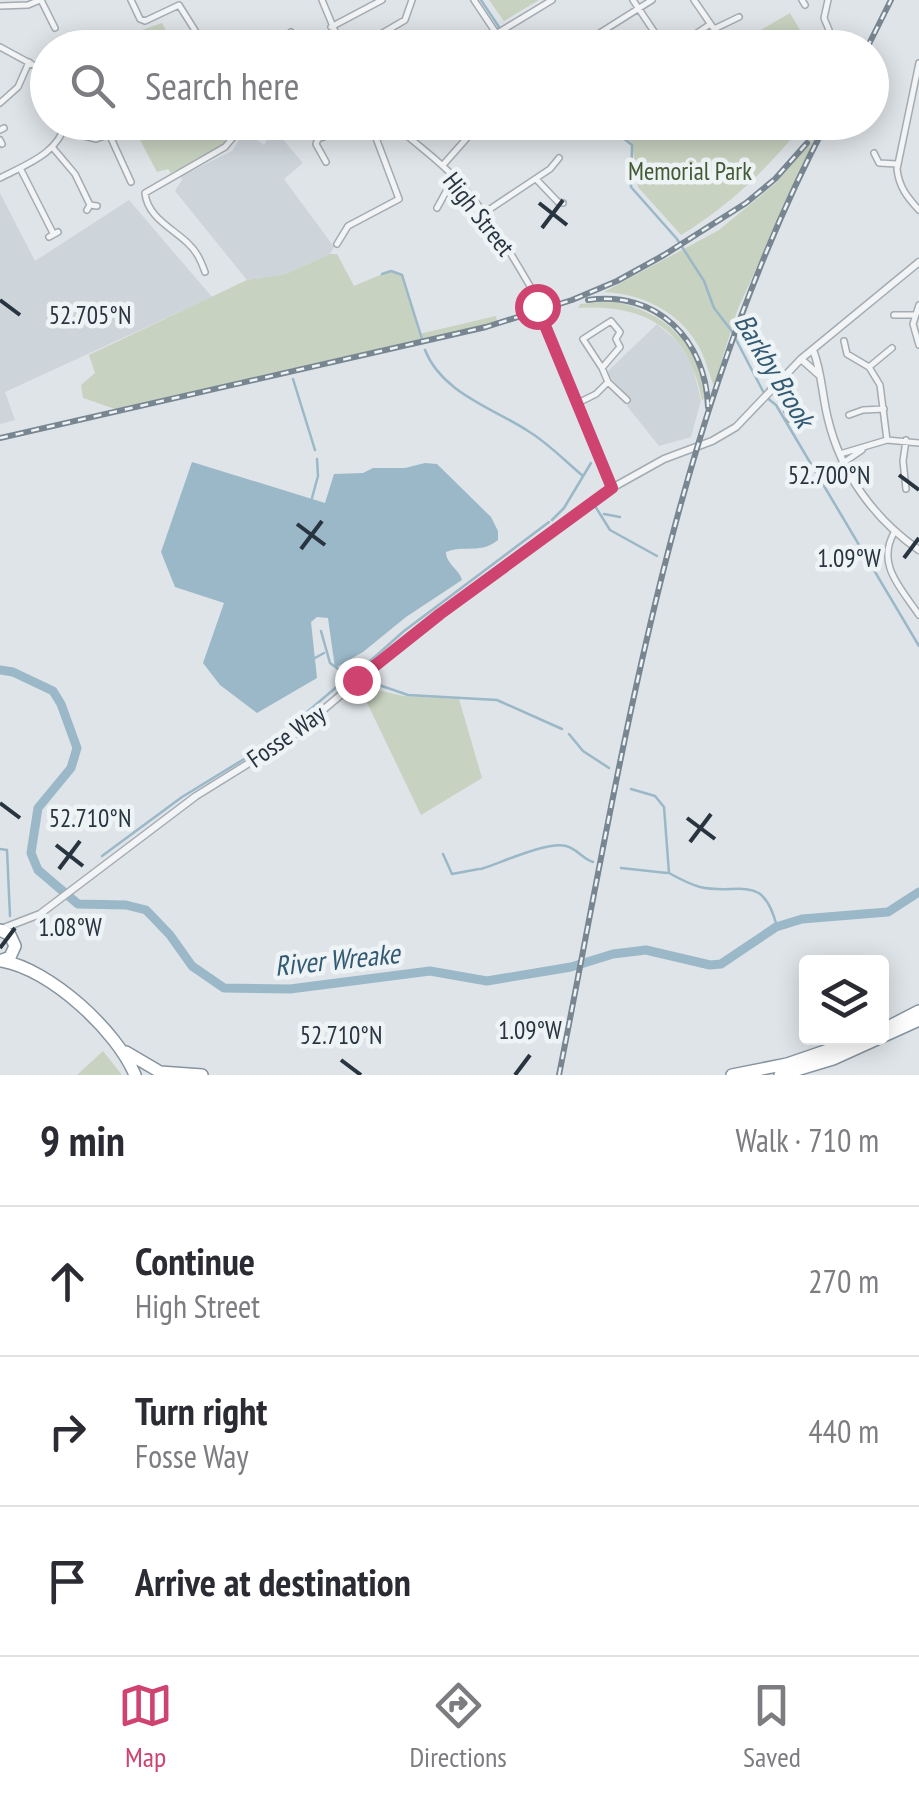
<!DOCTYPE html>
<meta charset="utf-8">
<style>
:root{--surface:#fff;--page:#f7f7f7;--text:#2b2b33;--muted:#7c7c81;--line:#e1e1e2;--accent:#ce4370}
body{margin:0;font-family:"PT Sans Narrow",sans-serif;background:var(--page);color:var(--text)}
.controls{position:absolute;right:30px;bottom:30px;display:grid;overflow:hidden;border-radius:10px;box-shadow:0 5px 25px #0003}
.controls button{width:90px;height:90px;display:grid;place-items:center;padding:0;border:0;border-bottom:2px solid var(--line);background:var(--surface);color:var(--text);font:50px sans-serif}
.stop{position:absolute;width:30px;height:30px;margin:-22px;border:8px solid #ce4370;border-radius:50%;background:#fff}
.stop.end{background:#ce4370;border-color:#fff;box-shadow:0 2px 10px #0008}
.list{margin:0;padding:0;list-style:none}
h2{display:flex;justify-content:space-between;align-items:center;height:130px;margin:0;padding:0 40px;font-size:42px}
h2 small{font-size:32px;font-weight:400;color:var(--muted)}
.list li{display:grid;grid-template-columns:65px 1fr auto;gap:30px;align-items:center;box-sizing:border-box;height:150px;padding:0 40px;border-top:2px solid var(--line)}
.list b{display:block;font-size:38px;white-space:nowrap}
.list p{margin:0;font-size:32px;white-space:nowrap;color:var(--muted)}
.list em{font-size:32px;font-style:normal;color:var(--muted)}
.icon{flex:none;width:55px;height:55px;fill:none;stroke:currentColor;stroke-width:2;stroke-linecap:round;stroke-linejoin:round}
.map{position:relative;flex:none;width:919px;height:1075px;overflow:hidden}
.search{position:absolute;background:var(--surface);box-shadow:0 5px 25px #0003;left:30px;right:30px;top:30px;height:110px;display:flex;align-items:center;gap:25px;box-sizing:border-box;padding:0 35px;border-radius:55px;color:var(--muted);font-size:38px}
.sheet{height:580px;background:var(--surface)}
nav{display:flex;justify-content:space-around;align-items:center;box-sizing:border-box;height:140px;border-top:2px solid var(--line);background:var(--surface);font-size:28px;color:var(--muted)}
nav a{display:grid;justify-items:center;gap:5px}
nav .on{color:var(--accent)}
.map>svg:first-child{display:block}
.built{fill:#cdd4da}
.green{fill:#c8d2c0}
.water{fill:#9ab8c8}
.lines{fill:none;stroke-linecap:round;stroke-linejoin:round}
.stream{stroke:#9ab8c8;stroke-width:2.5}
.river{stroke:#9ab8c8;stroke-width:9}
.minor-casing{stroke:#a4acb2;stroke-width:8}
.tertiary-casing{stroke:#a4acb2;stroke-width:9}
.trunk-casing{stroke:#86949f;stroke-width:14}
.minor{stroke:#f2f4f6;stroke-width:5}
.tertiary{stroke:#f2f4f6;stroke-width:6}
.trunk{stroke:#fff;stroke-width:11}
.rail-casing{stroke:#788692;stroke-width:6}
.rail{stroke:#eef3f6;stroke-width:2.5;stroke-dasharray:8;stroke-linecap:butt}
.route{stroke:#ce4370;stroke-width:12}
.ticks{fill:none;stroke:#28343f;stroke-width:4}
.labels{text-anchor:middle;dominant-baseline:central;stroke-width:9;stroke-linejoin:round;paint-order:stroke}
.park-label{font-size:25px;fill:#435b35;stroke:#eef3f6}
.street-label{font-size:25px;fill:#28343f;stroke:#eef3f6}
.water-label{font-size:28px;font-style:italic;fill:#325a73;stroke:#eef3f6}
.ticks-label{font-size:25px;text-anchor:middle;fill:#28343f;stroke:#eef3f6;stroke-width:9;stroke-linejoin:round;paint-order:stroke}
</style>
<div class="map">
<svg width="919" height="1075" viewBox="0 0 919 1075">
<rect width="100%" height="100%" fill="#dfe4e8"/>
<path class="built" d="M 274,129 L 303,163 L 284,179 L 334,247 L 330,254 L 286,274 L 247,280 L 175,191 L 182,180 L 181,176 L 232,151 L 245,131 L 264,145 Z
M 0,193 L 35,261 L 129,200 L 212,297 L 5,392 L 15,420 L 0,424 Z
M 657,324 L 677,341 L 692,364 L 701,400 L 691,437 L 659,446 L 627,406 L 631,399 L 606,373 Z"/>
<path class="green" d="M 489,0 L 539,0 L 504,21 Z
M 790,13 L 810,47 L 731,47 Z
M 162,23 L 175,47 L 92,47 Z
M 131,123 L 218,123 L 228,138 C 215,155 190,164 171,173 L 168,169 L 157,172 Z
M 613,123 L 791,123 L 796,133 C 762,174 727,207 681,235 L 638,187 L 632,143 L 610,125 Z
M 822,123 L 737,311 L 714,386 C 709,374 706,360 699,347 C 680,312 643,294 604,292 L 719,230 L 776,183 Z
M 330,254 L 337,254 L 354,286 L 392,270 L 403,274 L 419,334 L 496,316 L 497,322 L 115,409 L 83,398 L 81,385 L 95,373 L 89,355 L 247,280 L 286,274 Z
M 612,301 C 665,312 699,342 705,398 L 702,400 C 689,330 647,304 578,308 L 580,304 Z
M 359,686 L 404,696 L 459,699 L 482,778 L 421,815 Z
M 103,1051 L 122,1075 L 77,1075 Z"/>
<path class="water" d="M 192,462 L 325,503 L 334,474 L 363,473 L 373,468 L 405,468 L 425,463 L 437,464 L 491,517 L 498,531 L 498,540 C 480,555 463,544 446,552 C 446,564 460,570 462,580 L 406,617 L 363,652 L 335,668 L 328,618 L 317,617 L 311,622 L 317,678 L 257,713 L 220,685 L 203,663 L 224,603 L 175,587 L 161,552 Z"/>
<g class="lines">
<path class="stream" d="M 481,0 L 513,48
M 603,122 L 632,145 L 631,187 L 677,239 L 704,281 L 714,308 L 731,330 L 766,397 L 776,405 L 919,646
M 382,274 L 391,271 L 402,275 L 422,339
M 425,350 C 442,393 493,408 528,431 C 548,443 565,461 583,476
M 293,379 L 315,450
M 312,498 L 318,476 L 317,459
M 595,506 L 610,530 L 657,556
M 604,514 L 620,517
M 552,520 L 564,508 L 591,463
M 321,631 L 330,663 L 367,690 L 379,685 L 408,695 L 497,700 L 562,729
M 315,658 L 324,653
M 351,678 L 404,631 L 549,522
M 569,734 L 583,751 L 609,768
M 631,789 L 655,796 L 664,807 L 669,873 C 678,878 689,884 700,887 C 740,896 763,871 777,927
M 0,849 L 7,850 L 10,916
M 443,854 L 452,874 L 479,869
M 102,856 L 182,797 L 272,742 L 347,678
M 621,868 L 667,873
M 481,869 C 501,863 547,841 566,846 C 578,849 582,859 593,862"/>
<path class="river" d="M 0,670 L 13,672 L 53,691 L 61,704 L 77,748 L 71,768 L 38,808 L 31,853 L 38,870 L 78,904 L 126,905 L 146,910 L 170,935 L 192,966 L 224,988 L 290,989 L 430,971 L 487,981 L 571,967 L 613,954 L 646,950 L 710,965 L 721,964 L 776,927 L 802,919 L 888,912 L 919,892"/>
<defs>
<path id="minor" d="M 41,0 L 55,28
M 131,0 L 140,19 L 145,21 L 179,5 L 196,32
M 322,0 L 342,48
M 474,0 L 496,33
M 633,0 L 665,48
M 694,0 L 714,29 L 739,17
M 802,0 L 805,5
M 828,0 L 824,18 L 829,30
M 0,6 L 28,5 L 40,0
M 331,27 L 382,0
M 291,32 L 298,48
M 697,33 L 709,25
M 493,36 L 500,48
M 241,42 L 251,36
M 214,46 L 215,48
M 0,47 L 48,73
M 357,48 L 405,20 L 412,0
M 473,48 L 552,0
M 576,48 L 652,0
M 919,63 L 897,169 C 899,187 907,197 919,210
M 0,103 L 18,87 L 29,62
M 233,122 L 241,130
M 392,122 C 411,141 434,156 452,175 C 484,207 507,247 530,286 L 612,488
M 0,130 L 4,128
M 64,131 L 96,139 L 130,127
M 110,136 L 131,182
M 0,140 L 2,144
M 53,148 L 75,174 L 90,205
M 874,153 L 879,163 L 897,164
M 326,162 L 316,144 L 318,139 L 363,122
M 443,165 L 481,122
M 20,168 L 53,233
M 0,178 C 27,164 58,154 66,122
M 536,179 L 558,202 L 563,203
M 437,208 L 448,188 L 457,180
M 87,210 L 90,205 L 97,206
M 484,213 L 550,169 L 559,158
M 49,237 L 58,232
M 337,244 L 348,226 L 399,199 L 370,122
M 205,272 C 203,267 201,261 198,256 C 185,232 148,223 145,193 L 225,147 L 246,122
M 919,305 L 913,324 L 919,345
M 894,315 L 914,315
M 844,341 L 847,354 L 869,367 L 880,385 L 887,440
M 869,367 L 892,348
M 608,382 L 627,400
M 771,388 L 783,400 L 790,419
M 576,404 L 596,394 L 608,382 L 602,368 L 620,347 L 616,339 L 620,332 L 611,321 L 583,339 L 602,368
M 849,415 L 863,410 L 884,409
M 906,440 L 903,461 L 906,489
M 840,454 L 887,440 L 919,443
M 843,463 L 862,450
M 895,531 C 875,564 901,588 919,615"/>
<path id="tertiary" d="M 813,350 C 822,372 822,396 828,419 C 841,473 874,519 919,550
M 801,359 L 819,375
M 1,929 L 40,914 L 196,796 L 291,737 L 408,638 L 612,488 L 664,459 L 712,441 L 736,427 L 801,359 L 919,262"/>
<path id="trunk" d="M 0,930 L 10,935 L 15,946 L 10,957 L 0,961
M 2,961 C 50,969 117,1031 135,1075
M 882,1030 L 919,1011
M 126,1052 L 160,1072 L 202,1075
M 732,1075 L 787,1064 L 863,1038
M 780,1075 L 833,1059 L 919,1020"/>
</defs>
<use href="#minor" class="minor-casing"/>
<use href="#tertiary" class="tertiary-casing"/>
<use href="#trunk" class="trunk-casing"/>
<use href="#minor" class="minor"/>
<use href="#tertiary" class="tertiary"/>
<use href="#trunk" class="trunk"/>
<defs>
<path id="rail" d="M 867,48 L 891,0
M 588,300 C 657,290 706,340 708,407
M 0,438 L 486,327 L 572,300 L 617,281 L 664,255 L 746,203 L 775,179 L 807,143
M 559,1075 C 623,753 672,417 827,122"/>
</defs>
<use href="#rail" class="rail-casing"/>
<use href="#rail" class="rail"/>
</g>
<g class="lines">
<path class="route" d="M 357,680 L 440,614 L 612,488 L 537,306"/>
</g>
<path class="ticks" d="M 539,203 L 567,225M 542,228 L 563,200M 0,300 L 20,315M 899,475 L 919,490M 297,524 L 325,545M 301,549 L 322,521M 904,558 L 919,538M 0,803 L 20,818M 687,818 L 715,839M 690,842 L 711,814M 56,845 L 83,866M 59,869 L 80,841M 0,948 L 15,928M 341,1060 L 361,1075M 515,1075 L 530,1055"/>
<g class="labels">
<g class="park-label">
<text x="690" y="171">Memorial Park</text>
</g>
<g class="street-label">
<text transform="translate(479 214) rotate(52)">High Street</text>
<text transform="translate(286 736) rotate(-35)">Fosse Way</text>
</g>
<g class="water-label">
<text transform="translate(775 370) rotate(59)">Barkby Brook</text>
<text transform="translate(337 959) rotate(-6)">River Wreake</text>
</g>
</g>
<g class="ticks-label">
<text x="90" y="324">52.705°N</text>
<text x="829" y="484">52.700°N</text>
<text x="849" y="567">1.09°W</text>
<text x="90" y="827">52.710°N</text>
<text x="70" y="936">1.08°W</text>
<text x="530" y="1039">1.09°W</text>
<text x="341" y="1044">52.710°N</text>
</g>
</svg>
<div class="controls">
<button><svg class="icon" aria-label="layers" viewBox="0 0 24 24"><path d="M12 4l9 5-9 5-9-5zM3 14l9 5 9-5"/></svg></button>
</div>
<div class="stop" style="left:537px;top:306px"></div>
<div class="stop end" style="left:357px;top:680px"></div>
<div class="search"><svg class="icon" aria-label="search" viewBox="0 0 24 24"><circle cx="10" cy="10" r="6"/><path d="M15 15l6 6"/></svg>Search here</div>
</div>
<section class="sheet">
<h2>9 min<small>Walk · 710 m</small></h2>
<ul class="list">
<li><svg class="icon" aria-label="ahead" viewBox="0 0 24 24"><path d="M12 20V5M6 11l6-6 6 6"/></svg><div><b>Continue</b><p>High Street</p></div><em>270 m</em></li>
<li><svg class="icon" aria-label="right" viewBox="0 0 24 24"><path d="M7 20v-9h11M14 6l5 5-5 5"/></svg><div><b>Turn right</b><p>Fosse Way</p></div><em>440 m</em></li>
<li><svg class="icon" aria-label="arrive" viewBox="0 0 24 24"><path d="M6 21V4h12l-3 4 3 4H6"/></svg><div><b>Arrive at destination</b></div></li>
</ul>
</section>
<nav>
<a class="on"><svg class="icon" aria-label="map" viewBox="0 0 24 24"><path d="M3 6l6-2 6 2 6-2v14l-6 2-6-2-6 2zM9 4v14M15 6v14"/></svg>Map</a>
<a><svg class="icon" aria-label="directions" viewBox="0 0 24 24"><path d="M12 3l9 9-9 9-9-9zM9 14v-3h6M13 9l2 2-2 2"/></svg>Directions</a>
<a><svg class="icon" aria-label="saved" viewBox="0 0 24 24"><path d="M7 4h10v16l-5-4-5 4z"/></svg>Saved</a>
</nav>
